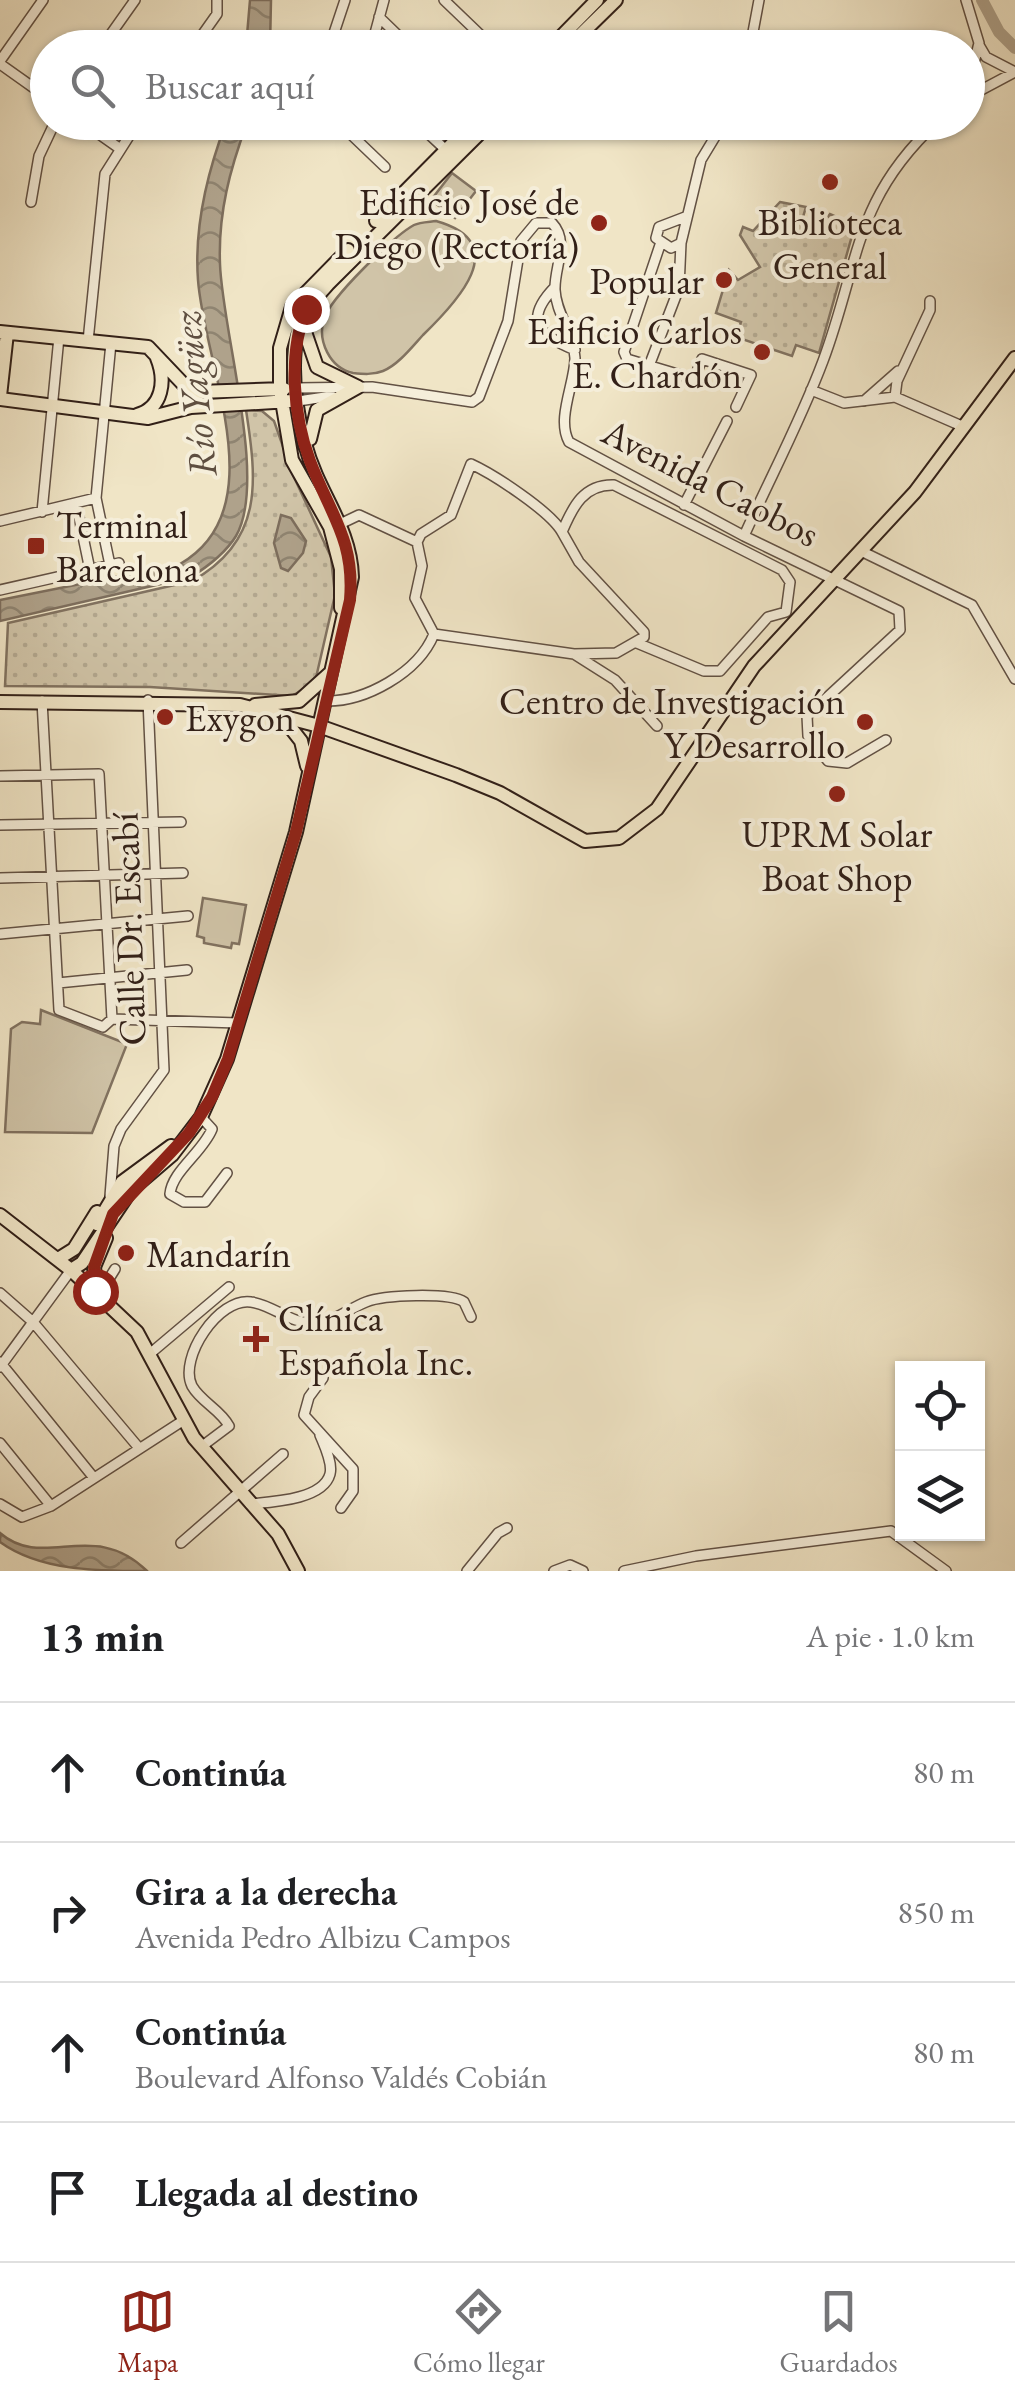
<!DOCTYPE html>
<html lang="es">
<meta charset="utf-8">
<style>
:root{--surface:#fff;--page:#f6f6f6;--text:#202124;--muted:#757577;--line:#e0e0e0;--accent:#8f2418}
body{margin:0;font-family:"EB Garamond",serif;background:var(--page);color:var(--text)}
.controls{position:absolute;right:30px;bottom:30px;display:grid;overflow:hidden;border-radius:0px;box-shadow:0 2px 8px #0004}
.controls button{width:90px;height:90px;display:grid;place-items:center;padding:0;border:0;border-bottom:2px solid var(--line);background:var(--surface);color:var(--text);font:50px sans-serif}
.stop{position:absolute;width:30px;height:30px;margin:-22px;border:8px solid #8f2418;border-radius:50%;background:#fff}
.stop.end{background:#8f2418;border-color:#fff;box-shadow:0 2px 10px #0008}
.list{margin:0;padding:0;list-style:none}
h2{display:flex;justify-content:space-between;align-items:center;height:130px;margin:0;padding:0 40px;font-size:42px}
h2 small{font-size:32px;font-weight:400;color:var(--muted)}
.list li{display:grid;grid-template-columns:65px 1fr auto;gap:30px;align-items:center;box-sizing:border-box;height:140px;padding:0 40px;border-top:2px solid var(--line)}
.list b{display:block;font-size:38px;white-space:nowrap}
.list p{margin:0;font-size:32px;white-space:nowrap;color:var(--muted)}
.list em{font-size:32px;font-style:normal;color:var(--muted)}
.icon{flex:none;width:55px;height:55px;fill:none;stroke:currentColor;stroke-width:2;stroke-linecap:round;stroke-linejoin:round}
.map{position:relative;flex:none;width:1015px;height:1571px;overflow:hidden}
.search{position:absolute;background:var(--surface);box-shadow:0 2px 8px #0004;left:30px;right:30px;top:30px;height:110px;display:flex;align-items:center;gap:25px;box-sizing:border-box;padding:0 35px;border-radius:55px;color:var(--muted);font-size:38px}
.sheet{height:690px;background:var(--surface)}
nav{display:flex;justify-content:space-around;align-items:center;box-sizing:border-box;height:140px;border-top:2px solid var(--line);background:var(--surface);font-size:28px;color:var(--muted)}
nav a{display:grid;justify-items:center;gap:5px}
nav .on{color:var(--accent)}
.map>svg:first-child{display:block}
.green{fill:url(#green-dots);stroke:#817260;stroke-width:2.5}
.pitch{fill:#d0c4a8;stroke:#817260;stroke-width:2.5}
.water{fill:url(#water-waves);stroke:#7d6e5d;stroke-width:2.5}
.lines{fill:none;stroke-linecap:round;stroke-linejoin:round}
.river{stroke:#afa28b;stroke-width:12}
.street-casing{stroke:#625144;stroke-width:12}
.primary-casing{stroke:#322018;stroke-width:16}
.street{stroke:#f5eeda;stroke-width:9}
.primary{stroke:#f0e5c6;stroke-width:12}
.route{stroke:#8f2418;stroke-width:12}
.poi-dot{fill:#8f2418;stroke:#f5eeda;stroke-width:4}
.labels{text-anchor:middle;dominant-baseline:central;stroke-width:8;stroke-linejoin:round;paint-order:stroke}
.poi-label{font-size:38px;fill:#322018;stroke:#f5eeda;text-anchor:end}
.street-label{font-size:38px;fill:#322018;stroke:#f5eeda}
.water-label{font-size:40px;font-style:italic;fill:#5e4e40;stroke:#f5eeda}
</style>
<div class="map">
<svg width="1015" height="1571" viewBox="0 0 1015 1571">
<defs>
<pattern id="green-dots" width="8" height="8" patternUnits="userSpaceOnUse" patternTransform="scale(2.5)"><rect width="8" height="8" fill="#d0c4a8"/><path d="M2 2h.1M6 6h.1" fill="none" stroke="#b3a890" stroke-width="1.8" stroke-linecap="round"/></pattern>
<pattern id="water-waves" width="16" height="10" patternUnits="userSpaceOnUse" patternTransform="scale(2.5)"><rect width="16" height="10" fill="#afa28b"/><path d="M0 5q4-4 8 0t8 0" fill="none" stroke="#8f8471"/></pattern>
</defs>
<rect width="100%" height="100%" fill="#f0e5c6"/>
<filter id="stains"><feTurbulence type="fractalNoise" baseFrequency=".002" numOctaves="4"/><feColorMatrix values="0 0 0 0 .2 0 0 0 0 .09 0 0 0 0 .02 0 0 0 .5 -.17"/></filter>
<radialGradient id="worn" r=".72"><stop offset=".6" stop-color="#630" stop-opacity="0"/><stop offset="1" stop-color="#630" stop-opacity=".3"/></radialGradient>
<path class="green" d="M 780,202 L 806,207 L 803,217 L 809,220 L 805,233 L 814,236 L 830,214 L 855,225 L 819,353 L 796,345 L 792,356 L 736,337 L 741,322 L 716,313 L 729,270 L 738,280 L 760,267 L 740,235 L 743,227 L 753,231 Z
M 246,410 L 262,411 L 274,421 L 293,475 L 331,557 L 335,595 L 315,682 L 292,696 L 150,687 L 5,686 L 8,623 L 192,581 C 264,541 257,481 246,410 Z"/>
<path class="pitch" d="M 452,173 L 476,191 L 455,218 L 431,200 Z
M 436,221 C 515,243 455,304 423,335 C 412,347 398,365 383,371 C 373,375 363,374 353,373 C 330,368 317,341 324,319 C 330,298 394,236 414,225 C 420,222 429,222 436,221 Z
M 203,898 L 246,905 L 239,944 L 232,943 L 231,948 L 204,943 L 204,938 L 197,936 Z
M 41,1010 L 127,1044 L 92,1133 L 5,1132 L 11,1029 L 22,1022 L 40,1024 Z"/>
<path class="water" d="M 250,0 L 271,0 L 270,47 L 246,47 Z
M 226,123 L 247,123 C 230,169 218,213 220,264 C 222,331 268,481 236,536 C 225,554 207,567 191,577 L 0,621 L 0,600 L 180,564 C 276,509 204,366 198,280 C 194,226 207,173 226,123 Z
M 281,515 L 291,518 L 306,541 L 303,553 L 288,571 L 281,568 L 274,543 Z
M 0,1533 C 44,1571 93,1518 147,1571 C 97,1571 40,1571 0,1542 Z"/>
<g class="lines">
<path class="river" d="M 982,0 L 999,32 L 1015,48"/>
<defs>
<path id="street" d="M 444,0 L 494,48
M 966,0 L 979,43 L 968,87
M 379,17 L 411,48
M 979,45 L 986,57 L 1015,72
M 101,48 L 135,0
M 193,48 L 217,14 L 217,0
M 329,48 L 345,0
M 371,48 L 384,0
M 750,48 L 759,0
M 0,61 L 43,0
M 0,64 L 48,98
M 968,97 L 1015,72
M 82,122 L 119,148
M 338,122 L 385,167
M 416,122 L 447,151
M 31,202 L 39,156 L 55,122
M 685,217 L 659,227 L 656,238 L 671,248 L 681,243 L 701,160 L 724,122
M 660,245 L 624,352 L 627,359 L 694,379 L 702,359 L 751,375 L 736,407
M 555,287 C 522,321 540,335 575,350
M 88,341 L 105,174 L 138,122
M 649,366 L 679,288 L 681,243
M 297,388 L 372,387 L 472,402 L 479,397 L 508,321 L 521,241 L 536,223 L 552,223 C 570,242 554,267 555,290 C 556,314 574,333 575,358 C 575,383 556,419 569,442 L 744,536 L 899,611 L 900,630 L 807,716 L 808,736 L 828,761 L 847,763 L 886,740
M 811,390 L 844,403 L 895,397 L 964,427
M 895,397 L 897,381 L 930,310 L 930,301
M 298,401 L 332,396
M 864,401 L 898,371
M 76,503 L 90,570
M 684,505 L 727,421
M 42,512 L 59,337
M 0,521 L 96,498
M 338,525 L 359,515 L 417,542 L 422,566 L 415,598 L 434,634 L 574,654 L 615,680 L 657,726
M 744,536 C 770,478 801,420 823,361 C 860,262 853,200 937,122
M 417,542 L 421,534 L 451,515 L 471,464 C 493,474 550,511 562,532
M 863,552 L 972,605 L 1015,679
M 110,565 L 96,498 L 111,343
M 0,590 L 119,563
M 574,654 L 616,653 L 644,637 L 644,632 L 579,562 L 562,532 C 573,506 584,484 614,485 L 782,570 L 790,582 L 786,612 L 768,617 L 720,671 L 704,671 L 637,643
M 42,701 L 59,1010 L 103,1027 L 112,1019 L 238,1023
M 325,701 C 365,702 418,673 434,634
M 0,776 L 99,774 L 112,1019
M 0,825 L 181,822
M 0,878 L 183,873
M 0,934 L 188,916
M 58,983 L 187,970
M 201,1117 L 212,1129 C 203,1152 172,1171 170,1194 L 184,1202 L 205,1202 L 227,1173
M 110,1196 L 114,1146 L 121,1129 L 164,1070 L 148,700
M 0,1293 L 33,1322 L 139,1448
M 99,1295 L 115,1269
M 152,1352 L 229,1287
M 0,1362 L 94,1478
M 0,1367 L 71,1270
M 323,1378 L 309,1397 L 304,1415 L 353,1469 L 353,1491 L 341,1508
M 0,1443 L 51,1506
M 201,1447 L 229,1426 C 221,1410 201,1402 192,1386 C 178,1358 219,1297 251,1302 C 274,1305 291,1325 316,1323 C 336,1321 348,1309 366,1302 C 383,1295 450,1292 464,1302 L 471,1317
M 0,1504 L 22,1517 L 51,1506 L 184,1420
M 250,1504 C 271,1502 323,1500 330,1474 C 333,1463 324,1445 320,1435
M 181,1543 L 283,1454
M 467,1571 L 498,1533 L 507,1528
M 554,1571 L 570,1565 L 583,1571
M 624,1571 L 696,1556 L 891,1531 L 946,1571"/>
<path id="primary" d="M 550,48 L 597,0
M 567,48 L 616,0
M 376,221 L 474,122
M 304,329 L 317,367 L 358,387
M 0,332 L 148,347 L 187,388 L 198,392 L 284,389
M 0,396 L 7,333
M 0,399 L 148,418 L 191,407 L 290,401
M 137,415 C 163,408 166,380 157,358
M 310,439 L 317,410 L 358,387
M 341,608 L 341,569 L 330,527 L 292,460 L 280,389 L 280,348 L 292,307 L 348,250
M 0,702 L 240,705 L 319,726 L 456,775 L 500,793 L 585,841 L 619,838 L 657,809 L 754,666 L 915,492 L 1015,358
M 255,705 L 299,701 L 329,674
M 283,718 L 301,741 L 307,766
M 0,1215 L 71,1270 L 137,1332 L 194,1438 L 278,1534 L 298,1571
M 97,1224 L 122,1182 L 171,1146
M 58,1259 L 74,1249 L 97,1212
M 71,1270 L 82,1263 L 131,1190 L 172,1155 L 201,1117 L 227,1059 L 296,832 L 352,577 C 351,538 331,509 316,475 C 298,434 288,373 298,329 C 303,310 316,298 328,284 L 491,122
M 97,1293 L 94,1267 L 106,1238"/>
</defs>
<use href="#street" class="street-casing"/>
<use href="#primary" class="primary-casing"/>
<use href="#street" class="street"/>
<use href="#primary" class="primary"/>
</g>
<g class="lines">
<path class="route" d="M 95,1291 L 97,1294 L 94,1267 L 113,1214 L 189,1133 L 212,1097 L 228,1059 L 296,832 L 350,600 C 355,540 330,514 310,461 C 293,416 288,354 306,309"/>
</g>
<g class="poi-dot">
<circle cx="830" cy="182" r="10"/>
<circle cx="599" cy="223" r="10"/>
<circle cx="724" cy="280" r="10"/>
<circle cx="762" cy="352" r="10"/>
<rect x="26" y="536" width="20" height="20" rx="5"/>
<circle cx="165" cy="717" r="10"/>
<circle cx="865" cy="722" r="10"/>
<circle cx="837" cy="794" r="10"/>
<circle cx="126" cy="1253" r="10"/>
<path d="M251 1324h10v10h10v10h-10v10h-10v-10h-10v-10h10z"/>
</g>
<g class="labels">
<g class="poi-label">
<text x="579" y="201">Edificio José de<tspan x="579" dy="44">Diego (Rectoría)</tspan></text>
<text x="830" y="221" text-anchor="middle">Biblioteca<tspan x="830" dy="44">General</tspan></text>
<text x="704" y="280">Popular</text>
<text x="742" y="330">Edificio Carlos<tspan x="742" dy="44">E. Chardón</tspan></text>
<text x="56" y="524" text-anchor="start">Terminal<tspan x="56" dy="44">Barcelona</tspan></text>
<text x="845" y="700">Centro de Investigación<tspan x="845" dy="44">Y Desarrollo</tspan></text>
<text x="185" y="717" text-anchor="start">Exygon</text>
<text x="837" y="833" text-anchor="middle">UPRM Solar<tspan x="837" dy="44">Boat Shop</tspan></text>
<text x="146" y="1253" text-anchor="start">Mandarín</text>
<text x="278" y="1317" text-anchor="start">Clínica<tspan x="278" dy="44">Española Inc.</tspan></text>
</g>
<g class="street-label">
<text transform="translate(711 482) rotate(27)">Avenida Caobos</text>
<text transform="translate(128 929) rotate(-92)">Calle Dr. Escabí</text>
</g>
<g class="water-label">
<text transform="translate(194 394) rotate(-96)">Río Yagüez</text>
</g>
</g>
<rect width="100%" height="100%" filter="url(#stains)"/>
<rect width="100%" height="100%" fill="url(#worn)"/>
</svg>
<div class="controls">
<button><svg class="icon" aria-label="locate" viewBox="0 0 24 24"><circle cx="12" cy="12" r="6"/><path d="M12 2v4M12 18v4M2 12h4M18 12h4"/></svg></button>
<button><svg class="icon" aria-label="layers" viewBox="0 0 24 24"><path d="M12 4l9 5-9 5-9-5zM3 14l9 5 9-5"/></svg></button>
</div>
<div class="stop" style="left:95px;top:1291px"></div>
<div class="stop end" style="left:306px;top:309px"></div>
<div class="search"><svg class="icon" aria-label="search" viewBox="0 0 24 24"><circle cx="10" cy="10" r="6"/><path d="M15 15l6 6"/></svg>Buscar aquí</div>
</div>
<section class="sheet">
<h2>13 min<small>A pie · 1.0 km</small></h2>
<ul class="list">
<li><svg class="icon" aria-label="ahead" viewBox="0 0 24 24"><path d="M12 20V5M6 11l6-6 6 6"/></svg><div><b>Continúa</b></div><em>80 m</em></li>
<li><svg class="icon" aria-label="right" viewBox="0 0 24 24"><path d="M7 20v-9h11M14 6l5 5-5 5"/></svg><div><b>Gira a la derecha</b><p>Avenida Pedro Albizu Campos</p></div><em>850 m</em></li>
<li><svg class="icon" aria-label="ahead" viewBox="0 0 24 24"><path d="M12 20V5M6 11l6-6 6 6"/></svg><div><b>Continúa</b><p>Boulevard Alfonso Valdés Cobián</p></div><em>80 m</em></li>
<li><svg class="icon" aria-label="arrive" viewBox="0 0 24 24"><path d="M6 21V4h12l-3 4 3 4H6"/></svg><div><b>Llegada al destino</b></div></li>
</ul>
</section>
<nav>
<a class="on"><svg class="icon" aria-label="map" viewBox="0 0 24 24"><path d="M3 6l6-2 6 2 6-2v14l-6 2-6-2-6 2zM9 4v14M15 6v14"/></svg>Mapa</a>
<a><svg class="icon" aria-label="directions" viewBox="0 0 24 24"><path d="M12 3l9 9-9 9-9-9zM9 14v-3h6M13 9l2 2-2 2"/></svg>Cómo llegar</a>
<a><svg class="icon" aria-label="saved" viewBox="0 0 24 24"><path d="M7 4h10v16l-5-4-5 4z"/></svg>Guardados</a>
</nav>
